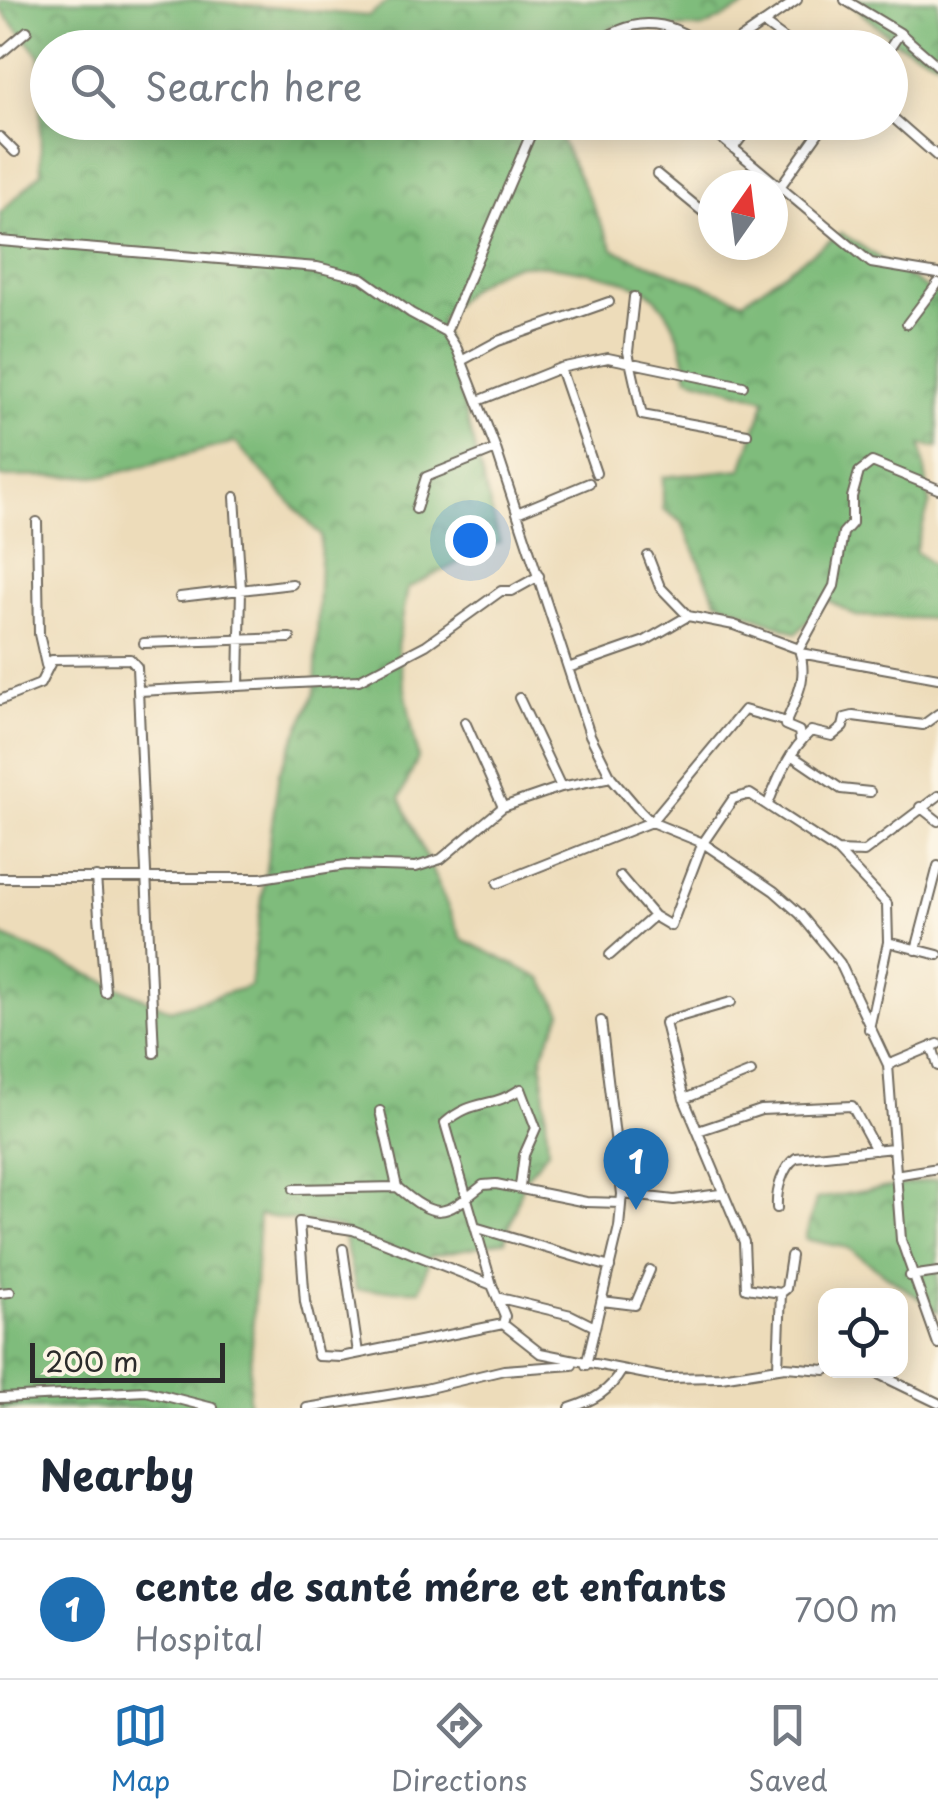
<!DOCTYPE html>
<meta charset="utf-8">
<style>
:root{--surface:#fff;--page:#f2f2f3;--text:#1f2937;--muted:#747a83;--line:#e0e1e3;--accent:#1f6fb2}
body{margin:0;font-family:"Playpen Sans",sans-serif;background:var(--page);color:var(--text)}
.controls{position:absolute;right:30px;bottom:30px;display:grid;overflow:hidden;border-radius:20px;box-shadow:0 5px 25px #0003}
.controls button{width:90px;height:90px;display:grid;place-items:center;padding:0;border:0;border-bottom:2px solid var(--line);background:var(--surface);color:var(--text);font:50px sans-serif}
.compass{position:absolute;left:698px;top:170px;width:90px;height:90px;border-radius:50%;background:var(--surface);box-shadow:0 5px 25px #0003;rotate:14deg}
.scale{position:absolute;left:30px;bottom:25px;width:195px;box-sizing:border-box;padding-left:10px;border:5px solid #2b2b2b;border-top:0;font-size:28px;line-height:35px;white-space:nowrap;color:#2b2b2b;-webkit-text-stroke:8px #fcf5e5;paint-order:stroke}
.you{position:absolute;left:470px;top:540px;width:35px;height:35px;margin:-25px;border:8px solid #fff;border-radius:50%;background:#1a73e8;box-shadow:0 0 0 15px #1a73e833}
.badge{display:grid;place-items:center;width:65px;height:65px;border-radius:50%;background:var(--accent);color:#fff;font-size:32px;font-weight:700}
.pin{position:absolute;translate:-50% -82px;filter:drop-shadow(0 2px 5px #0008)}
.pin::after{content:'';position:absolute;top:52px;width:35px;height:30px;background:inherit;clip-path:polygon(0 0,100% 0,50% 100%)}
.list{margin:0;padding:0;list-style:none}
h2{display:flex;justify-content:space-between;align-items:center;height:130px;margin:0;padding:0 40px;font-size:42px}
h2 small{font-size:32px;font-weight:400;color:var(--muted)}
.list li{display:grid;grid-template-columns:65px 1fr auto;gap:30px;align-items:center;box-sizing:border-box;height:140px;padding:0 40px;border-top:2px solid var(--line)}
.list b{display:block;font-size:38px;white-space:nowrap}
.list p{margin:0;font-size:32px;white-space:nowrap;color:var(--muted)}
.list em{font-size:32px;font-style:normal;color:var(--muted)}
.icon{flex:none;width:55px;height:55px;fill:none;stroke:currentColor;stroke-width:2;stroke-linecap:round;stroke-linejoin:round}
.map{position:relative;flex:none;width:938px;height:1408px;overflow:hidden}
.search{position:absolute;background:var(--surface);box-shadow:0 5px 25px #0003;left:30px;right:30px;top:30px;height:110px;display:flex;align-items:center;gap:25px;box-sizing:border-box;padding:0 35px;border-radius:55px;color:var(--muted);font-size:38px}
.sheet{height:270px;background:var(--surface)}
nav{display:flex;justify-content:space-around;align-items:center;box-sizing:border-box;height:140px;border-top:2px solid var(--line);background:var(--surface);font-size:28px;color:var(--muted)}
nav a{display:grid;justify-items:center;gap:5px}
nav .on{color:var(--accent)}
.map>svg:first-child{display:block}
.forest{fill:url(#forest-crowns);stroke:#557454;stroke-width:2.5}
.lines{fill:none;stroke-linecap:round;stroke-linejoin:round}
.street-casing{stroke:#6f695d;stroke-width:12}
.street{stroke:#fff;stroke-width:8}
</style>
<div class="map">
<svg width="938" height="1408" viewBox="0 0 938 1408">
<defs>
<pattern id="forest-crowns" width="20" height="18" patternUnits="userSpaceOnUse" patternTransform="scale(2.5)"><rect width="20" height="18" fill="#7fbc7c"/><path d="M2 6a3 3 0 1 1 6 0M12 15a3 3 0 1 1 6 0" fill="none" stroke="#689966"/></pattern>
</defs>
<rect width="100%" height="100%" fill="#fcf5e5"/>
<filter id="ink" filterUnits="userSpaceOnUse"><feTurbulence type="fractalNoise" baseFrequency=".01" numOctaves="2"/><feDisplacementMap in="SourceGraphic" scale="20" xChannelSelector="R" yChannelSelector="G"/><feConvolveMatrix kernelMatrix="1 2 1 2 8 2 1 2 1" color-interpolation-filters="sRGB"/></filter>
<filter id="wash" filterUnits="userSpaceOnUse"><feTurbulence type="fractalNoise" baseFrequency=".0048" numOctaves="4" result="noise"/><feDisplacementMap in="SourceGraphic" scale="40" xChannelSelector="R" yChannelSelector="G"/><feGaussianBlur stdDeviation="2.25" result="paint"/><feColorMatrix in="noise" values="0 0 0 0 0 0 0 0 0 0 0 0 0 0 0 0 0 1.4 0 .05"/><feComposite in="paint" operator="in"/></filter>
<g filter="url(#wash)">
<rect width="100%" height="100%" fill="#eddcba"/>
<path class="forest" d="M 0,0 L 193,0 L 368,16 L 390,0 L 758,0 L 703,28 L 611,27 L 589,47 L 48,48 L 48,122 L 553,123 L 614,250 L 743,301 L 841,233 L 938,296 L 938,447 L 921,445 L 930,502 L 915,551 L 938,569 L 938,619 L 856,616 L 826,599 L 797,633 L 716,600 L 682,522 L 663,509 L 663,477 L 742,469 L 766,399 L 688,377 C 684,348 674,314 651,294 C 631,277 539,260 514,266 C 483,274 459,296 440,320 L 500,542 L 408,588 L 397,646 L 418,758 L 400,798 L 462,939 L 542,979 L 562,1012 L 542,1055 L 548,1150 L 524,1180 L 505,1241 L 430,1256 L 420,1290 L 356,1290 L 342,1228 L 259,1215 L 248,1408 L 0,1408 L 0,935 L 170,1010 L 250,986 L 279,773 L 315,693 L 321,536 L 235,442 L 106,476 L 0,477 L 0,213 L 41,173 L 40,56 L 0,9 Z
M 846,0 L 938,0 L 938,61 L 897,43 Z
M 938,1179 L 938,1312 L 848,1248 L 805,1239 L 816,1199 Z"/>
</g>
<g filter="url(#ink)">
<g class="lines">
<defs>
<path id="street" d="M 845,0 L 900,33 L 938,66
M 763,23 L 797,48
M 589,48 C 631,17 665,15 705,48
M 727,48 L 797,0
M 890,48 L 900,33
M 0,54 L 27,31
M 890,115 L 938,157
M 702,122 L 871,263 L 938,274
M 0,137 L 15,152
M 734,147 L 753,122
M 657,174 L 713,220
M 780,187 L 826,122
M 0,241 L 317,267 L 362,278 L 411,313 L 446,332 L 457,349 L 496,449 L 590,735 L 611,777 L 640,811 L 651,822 L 703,843 L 774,891 L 800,914 L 840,963 L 888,1065 L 901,1240 L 938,1344
M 744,245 L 746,247
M 634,297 L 628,352 L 642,415 L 747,434
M 907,324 L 938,283
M 446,332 L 536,122
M 463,360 L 498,341 L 609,302
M 560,368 L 596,473
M 478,401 L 560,368 L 608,358 L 743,386
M 235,497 L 241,589 L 239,685
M 416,509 L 426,477 L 496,449
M 517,513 L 589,483
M 37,522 L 39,634 L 46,665
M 648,556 L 660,587 L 688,616
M 180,597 L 292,584
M 144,643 L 290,638
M 799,649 L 834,586 L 843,533 L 852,523 L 852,497 L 859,472 L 872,462 L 938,489
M 800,653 L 938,678
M 568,668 L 645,641 L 688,616 L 734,625 L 799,649 C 809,680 796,697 785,725 L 799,731 L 800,739
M 139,691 L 359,680 L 426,645 L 501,591 L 512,591 L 539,576
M 519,698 L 561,787
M 0,700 L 40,684 L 52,660 L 130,659 L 137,667 L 154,1053
M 465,722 L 503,807
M 791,755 L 841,789 L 870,792
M 768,804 C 779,776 790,750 811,731 L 832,736 L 843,727 L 845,718 L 853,716 L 923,725 L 938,714
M 920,807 L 938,821
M 703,843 L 733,799 L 750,794 L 837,851 L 887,904 L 888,942 L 869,1029
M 837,851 L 864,852 L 938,796
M 620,876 L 654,916 L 671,926 L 702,845
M 96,877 L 105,992
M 0,878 L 261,878 L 346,865 L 416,867 L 441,859 L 503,807 L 561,787 L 611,777
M 498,883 L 651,822 L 744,710 L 787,722
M 888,942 L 938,955
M 916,950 L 938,866
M 610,955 L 654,916
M 731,1002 L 672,1019 L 665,1023 L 684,1099 L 744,1242 L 746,1288 L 781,1293
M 932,1046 L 938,1066
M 888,1065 L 938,1044
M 684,1099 L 751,1072
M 380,1111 L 397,1187 C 439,1223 445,1215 483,1185 L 496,1184 L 586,1202 L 621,1203
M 698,1131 L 761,1110 L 852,1106 L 876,1150
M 895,1175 L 938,1168
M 294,1189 L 397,1187
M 622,1194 L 674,1200 L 720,1194
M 777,1208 C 776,1192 782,1167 796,1158 L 893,1148
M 478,1228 L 610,1267
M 343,1249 L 358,1353
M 910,1276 L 938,1272
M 492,1285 L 445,1123 C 473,1098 491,1109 521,1089 L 536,1128 L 524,1155 L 520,1186
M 0,1293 L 10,1292
M 500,1298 L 571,1315 L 595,1327
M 602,1301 L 635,1305 L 650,1270
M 503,1324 L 505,1316 L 492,1285 L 353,1230 L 299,1222 L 305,1302 L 318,1356 L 341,1357 L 503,1324 L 540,1353 L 666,1378 L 721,1377 L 785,1367 L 826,1370
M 586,1365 L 619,1227 L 622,1194 L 601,1021
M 778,1367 L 781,1293 L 786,1289 L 791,1256
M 840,1370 L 874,1372 L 938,1403
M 0,1398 L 146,1391 L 213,1408
M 307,1408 L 425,1389 L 504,1370 L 572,1365
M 570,1408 C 593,1401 610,1391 622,1370"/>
</defs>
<use href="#street" class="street-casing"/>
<use href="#street" class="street"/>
</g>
</g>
</svg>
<div class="controls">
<button><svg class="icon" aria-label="locate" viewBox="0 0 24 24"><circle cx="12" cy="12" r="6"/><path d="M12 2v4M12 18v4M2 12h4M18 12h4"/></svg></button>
</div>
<svg class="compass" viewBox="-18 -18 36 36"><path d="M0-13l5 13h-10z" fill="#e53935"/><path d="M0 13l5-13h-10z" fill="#747a83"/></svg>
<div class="scale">200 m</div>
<div class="you"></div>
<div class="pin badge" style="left:636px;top:1210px">1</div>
<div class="search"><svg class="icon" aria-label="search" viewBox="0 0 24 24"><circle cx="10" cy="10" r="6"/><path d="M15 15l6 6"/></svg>Search here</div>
</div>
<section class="sheet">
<h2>Nearby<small></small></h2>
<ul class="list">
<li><span class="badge">1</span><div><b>cente de santé mére et enfants</b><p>Hospital</p></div><em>700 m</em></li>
</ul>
</section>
<nav>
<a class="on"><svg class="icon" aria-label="map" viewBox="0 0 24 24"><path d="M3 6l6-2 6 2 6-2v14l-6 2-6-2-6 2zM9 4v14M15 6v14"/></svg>Map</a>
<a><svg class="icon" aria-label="directions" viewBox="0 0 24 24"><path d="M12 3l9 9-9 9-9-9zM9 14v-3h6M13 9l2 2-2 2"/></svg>Directions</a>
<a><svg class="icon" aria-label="saved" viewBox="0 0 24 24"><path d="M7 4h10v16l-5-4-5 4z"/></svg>Saved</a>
</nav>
